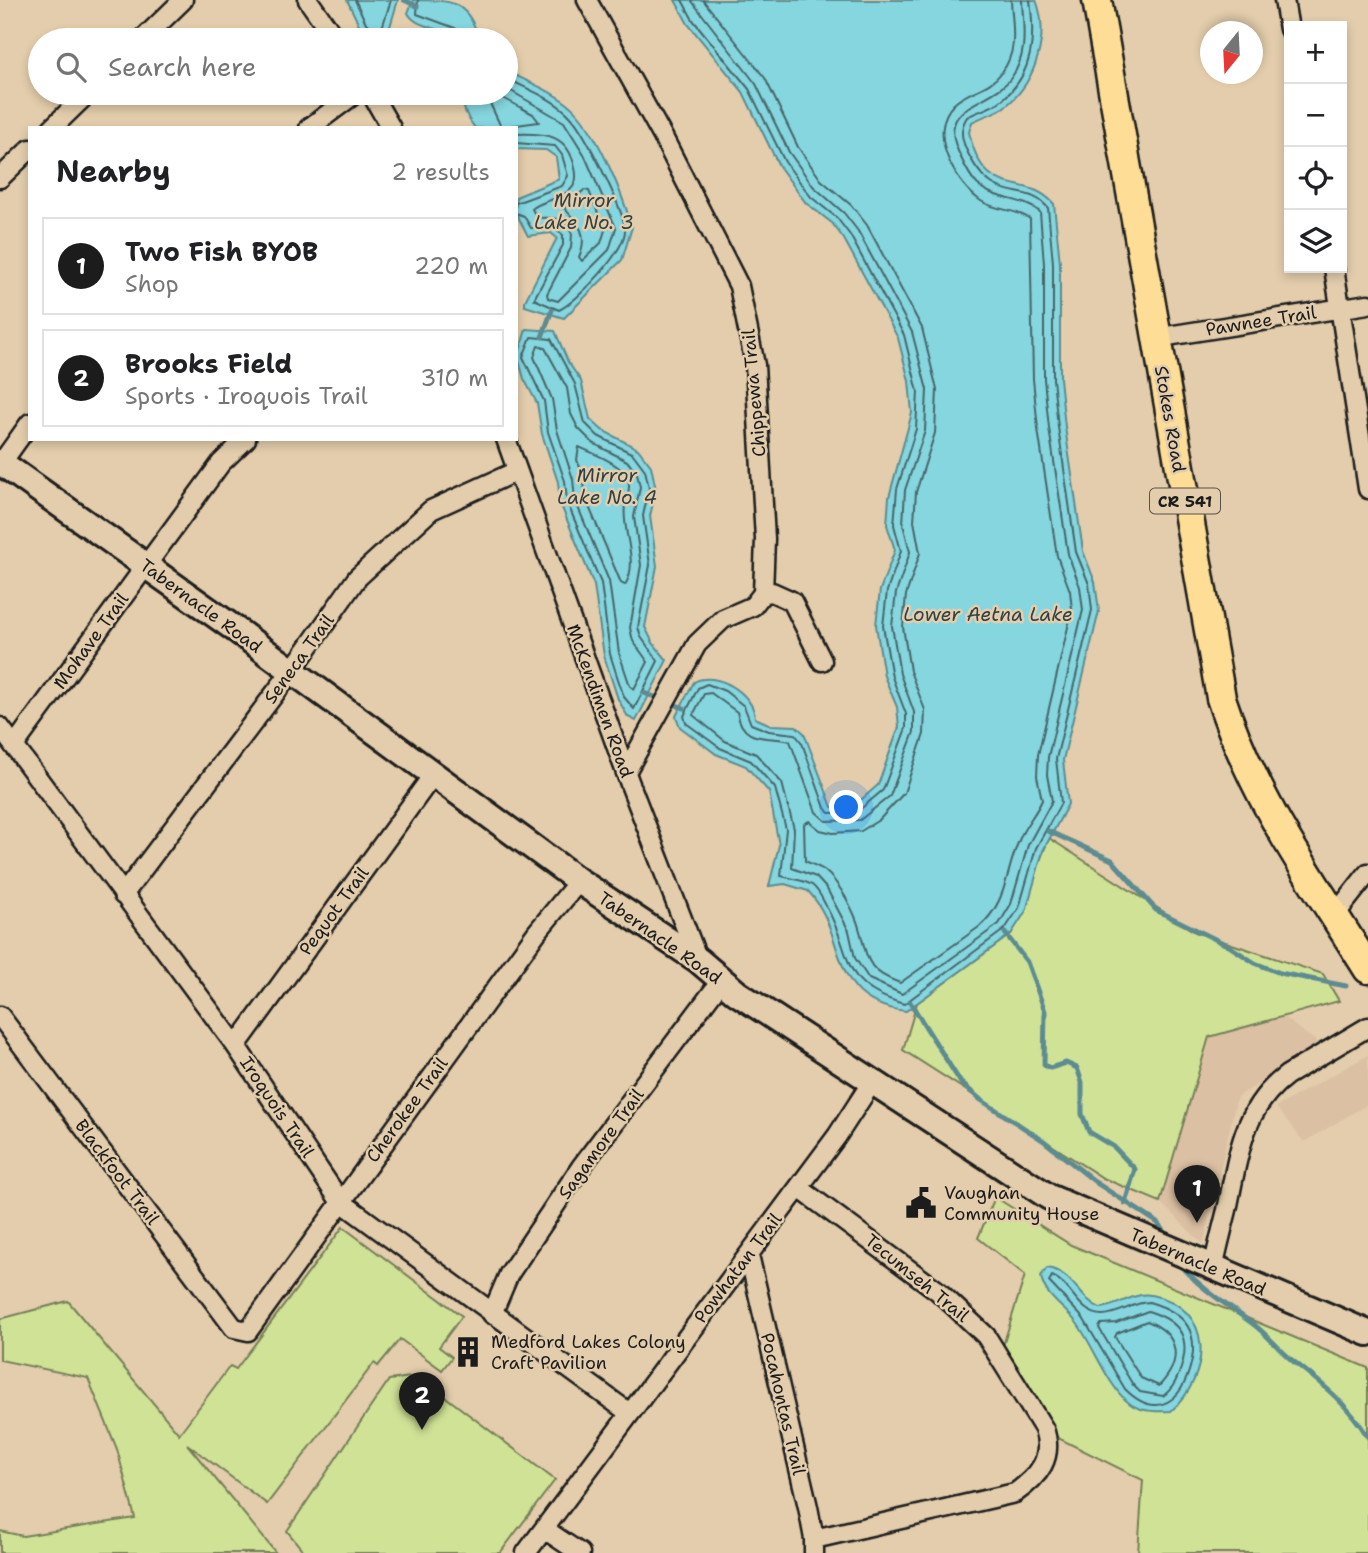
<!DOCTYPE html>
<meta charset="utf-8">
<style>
:root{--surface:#fff;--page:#f6f6f6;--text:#202124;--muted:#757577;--line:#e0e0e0;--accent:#1c1c1c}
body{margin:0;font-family:"Shantell Sans",sans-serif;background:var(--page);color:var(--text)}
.controls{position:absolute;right:21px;top:21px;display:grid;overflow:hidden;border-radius:0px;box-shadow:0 4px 10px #0003}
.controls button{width:63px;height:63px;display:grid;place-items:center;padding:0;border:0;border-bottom:2px solid var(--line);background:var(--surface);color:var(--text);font:35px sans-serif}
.compass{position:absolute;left:1200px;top:21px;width:63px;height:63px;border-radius:50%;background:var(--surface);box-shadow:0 4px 10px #0003;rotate:198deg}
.you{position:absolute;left:847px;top:808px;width:24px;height:24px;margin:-18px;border:5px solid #fff;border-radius:50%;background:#1a73e8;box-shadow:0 0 0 10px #1a73e833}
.badge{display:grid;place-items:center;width:46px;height:46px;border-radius:50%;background:var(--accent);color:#fff;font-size:23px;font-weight:700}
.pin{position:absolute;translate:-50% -58px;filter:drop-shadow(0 2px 4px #0008)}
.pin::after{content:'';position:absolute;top:37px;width:24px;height:21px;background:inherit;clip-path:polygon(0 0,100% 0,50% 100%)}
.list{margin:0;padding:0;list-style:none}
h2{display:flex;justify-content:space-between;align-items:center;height:91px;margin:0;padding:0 28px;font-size:30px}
h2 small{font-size:23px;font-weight:400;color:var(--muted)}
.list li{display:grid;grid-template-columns:46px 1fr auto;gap:21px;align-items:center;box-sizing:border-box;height:98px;margin:0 14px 14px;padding:0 14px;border:2px solid var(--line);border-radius:0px}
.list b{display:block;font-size:26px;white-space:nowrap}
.list p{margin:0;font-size:23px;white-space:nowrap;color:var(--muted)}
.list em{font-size:23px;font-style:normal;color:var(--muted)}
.icon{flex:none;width:38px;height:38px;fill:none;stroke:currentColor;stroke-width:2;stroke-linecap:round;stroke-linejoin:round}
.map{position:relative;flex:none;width:1368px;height:1553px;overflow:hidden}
.search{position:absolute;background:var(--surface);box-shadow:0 4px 10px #0003;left:28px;top:28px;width:490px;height:77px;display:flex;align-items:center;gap:18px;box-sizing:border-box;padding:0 24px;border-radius:38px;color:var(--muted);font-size:26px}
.panel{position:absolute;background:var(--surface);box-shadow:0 4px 10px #0003;left:28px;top:126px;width:490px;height:315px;border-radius:0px}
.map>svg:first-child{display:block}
.built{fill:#dcc0a3}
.green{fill:#d0e296;stroke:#767f59;stroke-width:2}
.water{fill:#85d6df;stroke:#5b8c91;stroke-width:2}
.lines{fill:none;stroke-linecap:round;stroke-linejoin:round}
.shore{stroke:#46666a;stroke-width:2}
.stream{stroke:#5b8c91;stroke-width:5}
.street-casing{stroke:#1c1c1c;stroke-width:23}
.secondary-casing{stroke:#1c1c1c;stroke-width:30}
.primary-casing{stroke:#1c1c1c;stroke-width:33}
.street{stroke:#e3cdac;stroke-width:18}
.secondary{stroke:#e3cdac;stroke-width:24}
.primary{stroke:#fedd96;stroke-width:28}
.labels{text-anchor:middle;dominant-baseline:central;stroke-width:5;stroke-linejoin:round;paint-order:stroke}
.shield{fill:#e3cdac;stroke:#585147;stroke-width:2}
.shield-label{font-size:16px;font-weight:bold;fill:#1c1c1c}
.street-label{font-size:18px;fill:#1c1c1c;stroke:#e3cdac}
.poi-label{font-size:18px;fill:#1c1c1c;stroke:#e3cdac;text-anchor:start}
.water-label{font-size:19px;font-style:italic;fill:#314143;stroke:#e3cdac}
</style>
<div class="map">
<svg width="1368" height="1553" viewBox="0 0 1368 1553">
<rect width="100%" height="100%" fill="#e3cdac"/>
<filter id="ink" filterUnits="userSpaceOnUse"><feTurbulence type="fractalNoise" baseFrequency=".0143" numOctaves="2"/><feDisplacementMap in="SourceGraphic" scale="14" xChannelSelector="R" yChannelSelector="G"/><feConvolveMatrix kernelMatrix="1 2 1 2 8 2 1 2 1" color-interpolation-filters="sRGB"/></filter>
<g filter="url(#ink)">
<path class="built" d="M 1266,1004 L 1321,1045 L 1237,1097 L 1203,1244 L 1160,1202 L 1209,1037 Z
M 1368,1055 L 1368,1104 L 1304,1142 L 1276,1107 Z"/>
<path class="green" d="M 1049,838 L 1195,932 L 1323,974 L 1339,1001 L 1209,1037 L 1160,1202 L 1103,1178 L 903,1050 L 917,1003 L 1011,934 Z
M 995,1197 L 1071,1245 L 1368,1368 L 1368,1553 L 1138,1553 L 1143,1480 L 1048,1433 L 1002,1349 L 1025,1275 L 978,1238 Z
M 343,1227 L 462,1316 L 439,1347 L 452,1357 L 442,1370 L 400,1339 L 378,1366 L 374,1363 L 267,1504 L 187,1444 L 276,1553 L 0,1553 L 0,1531 L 23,1536 L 135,1518 L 117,1449 L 88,1378 L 0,1360 L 0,1319 L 68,1301 L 179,1434 L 230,1366 L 236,1369 Z
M 418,1376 L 555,1480 L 500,1553 L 305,1553 L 287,1531 L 389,1380 Z"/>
<path class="water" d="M 347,0 L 398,0 L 389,30 L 382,39 L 372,38 L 360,27 Z
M 413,0 C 453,0 466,0 480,40 L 459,40 C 446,27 416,29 408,13 Z
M 675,0 L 1036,0 C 1050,36 1036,81 1007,105 C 997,113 983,116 972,122 L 969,132 C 985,205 1025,170 1054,204 L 1060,263 L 1060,378 L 1065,427 L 1083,551 L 1095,582 L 1099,611 L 1063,760 L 1068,804 L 1043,851 L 1026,911 L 1011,934 L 906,1011 C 825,1002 849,934 808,891 L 785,884 L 769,886 L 779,845 L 769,792 L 746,766 L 716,754 L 680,727 L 676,716 L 694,682 C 715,670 754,693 755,718 L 771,725 L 796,726 L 804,733 L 832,807 L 854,806 L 878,785 L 899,727 L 897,707 L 884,676 L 876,625 L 880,590 L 895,550 L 887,525 L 889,497 L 912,413 L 909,381 L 898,338 L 844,239 L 832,223 L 806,203 L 779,166 L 743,92 L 688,24 Z
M 506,71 C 527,81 550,90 569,105 C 596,127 622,193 632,227 L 622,260 L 564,318 L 525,306 L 525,301 L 557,238 L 551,233 L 528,236 L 516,213 L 516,197 L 559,179 L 556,157 L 546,150 L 516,149 L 516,128 L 475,128 C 466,117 462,107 461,93 L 506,93 Z
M 526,329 L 555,331 L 568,362 L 581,381 L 590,419 L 602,430 L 638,449 L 651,466 L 656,490 L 650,516 L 657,566 L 645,627 L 653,643 L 667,660 L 636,721 L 628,717 L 618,699 L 604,656 L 594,585 L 560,503 L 558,482 L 542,434 L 537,403 L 524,379 L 518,357 Z
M 1047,1268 C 1073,1272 1078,1298 1100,1308 C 1117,1307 1134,1292 1151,1295 C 1216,1307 1211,1376 1171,1411 C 1157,1412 1140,1412 1129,1403 C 1108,1387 1093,1344 1076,1322 C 1064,1307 1044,1296 1041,1276 Z"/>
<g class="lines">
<path class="shore" d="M 355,0 L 366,23 L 377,33 L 382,28 L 391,0
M 418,0 L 417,14 L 455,28 L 465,35 L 464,40
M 682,0 L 693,20 L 749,89 L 785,162 L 811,197 L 837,218 L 850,235 L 904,335 L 918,392 L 916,429 L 897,489 L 894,525 L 901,551 L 887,591 L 883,626 L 892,677 L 906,714 L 906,728 L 883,790 L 857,812 L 829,813 L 825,808 L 802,743 L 795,734 L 769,731 L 751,724 L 744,706 L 725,691 L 707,684 L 698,688 L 684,716 L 686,723 L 720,748 L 751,761 L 775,788 L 786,829 L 781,876 C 790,878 804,880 812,885 C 819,890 823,900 827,908 C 854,957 838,985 904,1004 L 1005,929 L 1019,908 L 1036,848 L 1061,803 L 1056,759 L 1092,610 L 1089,584 L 1076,552 L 1058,427 L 1053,379 L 1053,263 L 1048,208 C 1024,179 994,210 966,149 C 961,137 960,128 967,117 C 978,111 992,108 1002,100 C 1034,74 1035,37 1030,0
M 691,0 L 756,84 L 789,152 L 813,186 L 844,213 L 858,231 L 912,332 L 927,390 L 925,431 L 905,490 L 903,524 L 910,552 L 896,593 L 892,626 L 900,674 L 914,712 L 914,732 L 890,796 L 860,820 L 826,821 L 816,812 L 790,741 C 767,735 743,745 737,712 L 711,693 L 704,694 L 693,715 L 725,741 L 756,754 L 782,783 L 794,829 L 792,868 L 816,877 L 827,889 L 849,931 L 855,958 L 869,979 L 902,994 L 999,924 L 1011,904 L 1028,845 L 1052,801 L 1047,775 L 1048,757 L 1083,610 L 1080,587 L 1068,554 L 1049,428 L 1044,379 L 1044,264 L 1040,212 C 1022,197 995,201 977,184 C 968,175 963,162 958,151 C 937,103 990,106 1011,78 C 1029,54 1023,27 1022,0
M 703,0 L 765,78 L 798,147 L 821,180 L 851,205 L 867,225 L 922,328 L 937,390 L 935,433 L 916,492 L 914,521 L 920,553 L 906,595 L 903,627 L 910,671 L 925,710 L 924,734 L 904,793 L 879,820 L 861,831 L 833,833 L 820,830 L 809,821 L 804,824 L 805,861 C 811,864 818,866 824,870 C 840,883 855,912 860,931 C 868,961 868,972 900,983 L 979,927 C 1008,902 1005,871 1020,838 C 1025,825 1036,814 1042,800 L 1037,776 L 1038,755 L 1072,610 L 1070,591 L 1057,556 L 1038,429 L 1033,379 L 1030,219 C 1017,209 996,211 981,201 C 955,184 926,131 954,104 C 968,90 989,90 1002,72 C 1019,49 1012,25 1011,0
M 506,78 C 527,89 555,99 571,117 C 585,132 623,209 625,228 C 627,250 578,301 559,310 L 534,299 L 563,245 L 563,235 L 552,226 L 531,228 L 524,216 L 516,213
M 506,88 L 564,122 L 584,154 L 616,228 L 609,250 L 558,301 L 548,298 L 547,294 L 571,248 L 572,234 C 565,217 553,217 537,218 L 532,209 C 542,200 561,200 571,189 C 577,183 577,176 575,168 C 568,134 546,133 516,134
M 493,93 L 533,114 L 539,122 L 501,127 L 488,99 L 489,94 Z
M 516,143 L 555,146 L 562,155 L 568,176 L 562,186 L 516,203
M 584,190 L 589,191 L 605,230 L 601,243 L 582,261 L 579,257 C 589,234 579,224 564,208 Z
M 531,337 L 551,339 L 575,384 L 585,423 L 598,436 L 633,454 L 645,470 L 649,488 L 643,516 L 650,565 L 638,627 L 641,637 L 658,661 L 634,709 L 624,697 L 617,676 L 610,654 L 601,583 L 567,502 L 565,481 L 548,432 L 544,401 L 523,357 Z
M 538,346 L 545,348 L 567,388 L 571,414 L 578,428 L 593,443 L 627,461 L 637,473 L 640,487 L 634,517 L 641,565 L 630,628 L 633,641 L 648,662 L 634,689 L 630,686 L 619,653 L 609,581 L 575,500 L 573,479 L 557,430 L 552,399 L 534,357 Z
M 579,447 C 593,453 616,462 625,474 C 633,485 627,494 625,505 C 621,531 640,562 625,585 L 621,583 L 585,497 L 584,477 L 577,460 Z
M 1052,1276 C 1072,1284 1078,1314 1102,1315 C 1119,1315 1133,1302 1149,1302 C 1187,1313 1201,1333 1189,1371 C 1178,1406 1153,1417 1125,1389 L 1083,1318 L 1049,1282 Z
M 1148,1311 C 1180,1321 1191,1337 1181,1368 C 1177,1379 1173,1389 1163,1396 L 1140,1392 L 1133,1385 L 1099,1328 L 1101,1324 L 1116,1323 Z
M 1147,1321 C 1180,1334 1183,1361 1159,1386 L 1141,1378 L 1115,1337 L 1117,1333 Z"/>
<path class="stream" d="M 404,0 L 417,6
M 542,337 L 552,310
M 644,693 L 684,708
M 1048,831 L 1112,860 L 1156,910 L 1229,946 L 1255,963 L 1280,973 L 1346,986
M 1005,933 L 1027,962 L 1045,1011 L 1044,1065 L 1050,1068 L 1066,1063 L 1077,1068 L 1082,1082 L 1082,1114 L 1089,1132 L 1114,1147 L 1135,1169 L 1125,1203
M 910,1002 L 961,1083 L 981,1100 L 1044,1141 L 1098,1184 L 1158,1223 L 1165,1234
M 1178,1263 C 1200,1288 1227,1305 1253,1324 C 1268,1335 1279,1350 1293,1361 C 1322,1384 1348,1404 1368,1437"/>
<defs>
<path id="street" d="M 308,0 L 336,40
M 587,0 L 663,137 L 739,286 L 755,365 L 765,539 L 763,593 L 753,606 L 723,619 L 697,644 L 626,772
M 1284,0 L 1289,29
M 142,40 L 183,0
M 371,93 L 391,128
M 52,128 L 88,93
M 309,128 L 356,93
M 0,178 L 30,149
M 1334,268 L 1368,489
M 1155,338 L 1368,304
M 506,439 L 630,784 L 698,960
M 0,465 L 30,423
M 763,593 L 772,592 L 792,601 L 822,661
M 0,727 L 236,1046 L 340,1201 L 628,1412
M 14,746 L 221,463 L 246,439
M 123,895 L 291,672 L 357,578 L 431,510 L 517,471
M 1335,915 L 1368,873
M 0,1016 L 234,1328 L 248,1331 L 537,932 L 579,881
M 236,1046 L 433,775
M 799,1188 L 938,1291 L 986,1336 L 1044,1429 C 1054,1458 1039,1476 1015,1493 L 814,1539
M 749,1255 L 808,1507 L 814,1539 L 814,1553
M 1213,1269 C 1217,1249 1222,1230 1227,1210 C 1238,1159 1241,1109 1287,1075 L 1368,1027
M 492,1314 L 509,1274 L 581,1167 L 721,981
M 544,1529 L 580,1553
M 526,1553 L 837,1136 L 872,1082"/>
<path id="secondary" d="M 0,462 L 235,629 L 579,881 L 698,960 L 737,993 L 1049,1197 L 1368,1333"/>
<path id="primary" d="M 1097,0 L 1221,698 C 1255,802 1311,877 1368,969"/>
</defs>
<use href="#street" class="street-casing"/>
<use href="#secondary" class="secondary-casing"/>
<use href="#primary" class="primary-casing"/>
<use href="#street" class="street"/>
<use href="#secondary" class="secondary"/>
<use href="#primary" class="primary"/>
</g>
</g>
<defs>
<symbol id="civic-bare" viewBox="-9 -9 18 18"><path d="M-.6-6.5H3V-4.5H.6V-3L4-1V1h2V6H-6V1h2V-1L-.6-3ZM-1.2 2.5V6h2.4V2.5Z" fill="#1c1c1c" stroke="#e3cdac" stroke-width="2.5" paint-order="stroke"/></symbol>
<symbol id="building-bare" viewBox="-9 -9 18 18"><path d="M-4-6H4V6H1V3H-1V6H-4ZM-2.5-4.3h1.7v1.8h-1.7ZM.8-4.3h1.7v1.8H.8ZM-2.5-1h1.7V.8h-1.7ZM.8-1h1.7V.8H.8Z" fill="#1c1c1c" stroke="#e3cdac" stroke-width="2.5" paint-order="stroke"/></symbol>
</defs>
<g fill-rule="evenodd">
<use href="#civic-bare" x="899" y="1181" width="44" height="44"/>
<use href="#building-bare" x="446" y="1330" width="44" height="44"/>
</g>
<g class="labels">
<rect class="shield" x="1150" y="488.5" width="70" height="25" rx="5"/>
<g class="shield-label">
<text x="1185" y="501">CR 541</text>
</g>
<g class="street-label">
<text transform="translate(1261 321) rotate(-9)">Pawnee Trail</text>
<text transform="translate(754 393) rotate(-95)">Chippewa Trail</text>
<text transform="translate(1170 419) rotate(80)">Stokes Road</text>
<text transform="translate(201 606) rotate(36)">Tabernacle Road</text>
<text transform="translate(91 641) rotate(-54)">Mohave Trail</text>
<text transform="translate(299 659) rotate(-54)">Seneca Trail</text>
<text transform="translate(600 701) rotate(70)">McKendimen Road</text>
<text transform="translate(334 911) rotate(-54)">Pequot Trail</text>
<text transform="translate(660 938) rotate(35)">Tabernacle Road</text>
<text transform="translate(277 1107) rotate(56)">Iroquois Trail</text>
<text transform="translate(407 1110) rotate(-54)">Cherokee Trail</text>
<text transform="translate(601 1144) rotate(-54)">Sagamore Trail</text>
<text transform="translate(117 1172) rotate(53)">Blackfoot Trail</text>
<text transform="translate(1198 1262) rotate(23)">Tabernacle Road</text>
<text transform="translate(738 1268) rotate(-53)">Powhatan Trail</text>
<text transform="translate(917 1278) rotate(39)">Tecumseh Trail</text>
<text transform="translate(783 1404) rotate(77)">Pocahontas Trail</text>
</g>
<g class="poi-label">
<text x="944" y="1193">Vaughan<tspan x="944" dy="21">Community House</tspan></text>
<text x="491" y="1342">Medford Lakes Colony<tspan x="491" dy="21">Craft Pavilion</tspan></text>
</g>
<g class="water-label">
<text x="584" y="200">Mirror<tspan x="584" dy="22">Lake No. 3</tspan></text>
<text x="607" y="475">Mirror<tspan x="607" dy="22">Lake No. 4</tspan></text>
<text x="988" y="614">Lower Aetna Lake</text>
</g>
</g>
</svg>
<div class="controls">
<button>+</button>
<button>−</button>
<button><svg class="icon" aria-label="locate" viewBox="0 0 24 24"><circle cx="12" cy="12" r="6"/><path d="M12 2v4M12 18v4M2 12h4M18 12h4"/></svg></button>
<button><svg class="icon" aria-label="layers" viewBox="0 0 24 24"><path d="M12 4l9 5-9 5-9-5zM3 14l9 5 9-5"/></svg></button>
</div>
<svg class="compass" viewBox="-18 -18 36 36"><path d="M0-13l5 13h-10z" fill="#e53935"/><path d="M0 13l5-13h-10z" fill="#757577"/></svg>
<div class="you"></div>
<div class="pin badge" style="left:1197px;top:1223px">1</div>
<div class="pin badge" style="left:422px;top:1430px">2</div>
<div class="search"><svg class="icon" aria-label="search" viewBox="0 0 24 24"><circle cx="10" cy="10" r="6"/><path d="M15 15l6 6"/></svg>Search here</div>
<section class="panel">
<h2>Nearby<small>2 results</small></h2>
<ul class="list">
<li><span class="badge">1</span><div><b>Two Fish BYOB</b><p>Shop</p></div><em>220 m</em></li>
<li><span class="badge">2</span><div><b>Brooks Field</b><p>Sports · Iroquois Trail</p></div><em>310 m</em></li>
</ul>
</section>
</div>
